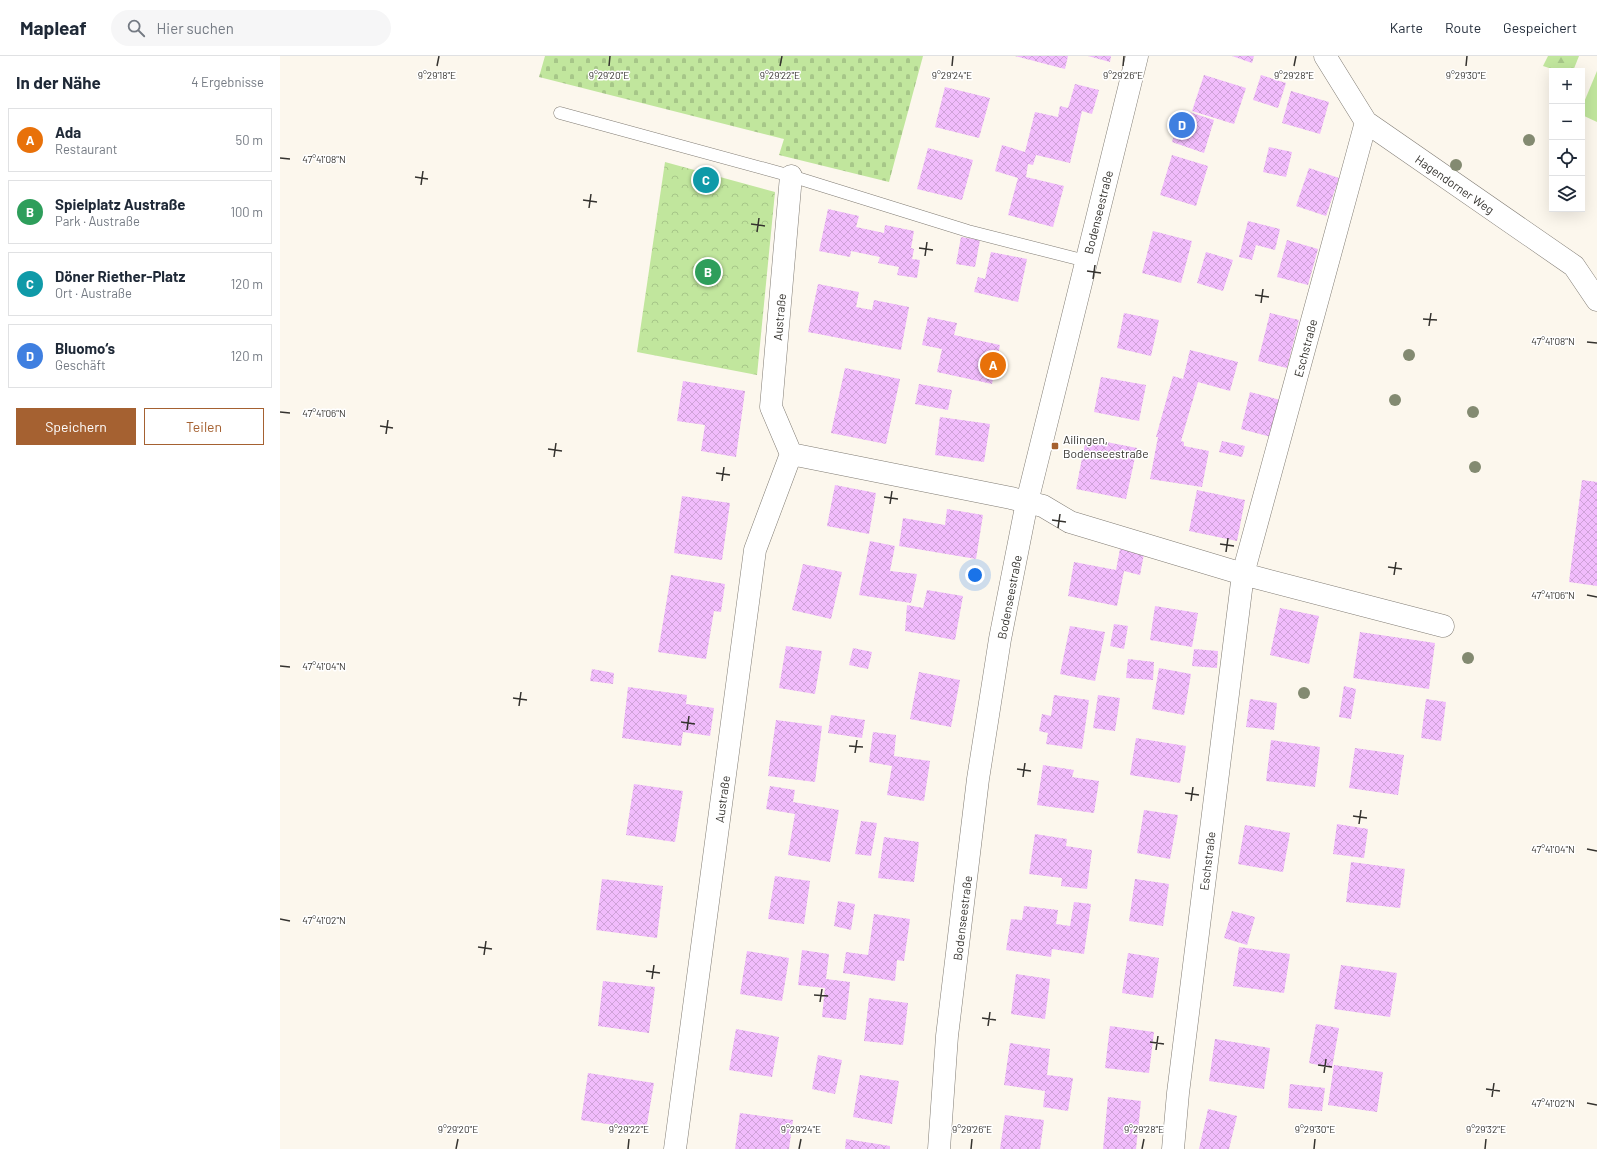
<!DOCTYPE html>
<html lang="de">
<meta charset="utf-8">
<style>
:root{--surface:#fff;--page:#f6f6f7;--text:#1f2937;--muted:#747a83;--line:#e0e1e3;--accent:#a56131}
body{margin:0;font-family:Barlow,sans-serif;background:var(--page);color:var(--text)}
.controls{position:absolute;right:12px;top:12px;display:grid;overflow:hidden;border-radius:0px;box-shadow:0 4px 16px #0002}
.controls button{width:36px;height:36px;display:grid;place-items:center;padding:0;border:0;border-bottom:1px solid var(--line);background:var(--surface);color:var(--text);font:20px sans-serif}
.you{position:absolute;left:695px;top:519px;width:14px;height:14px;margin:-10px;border:3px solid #fff;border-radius:50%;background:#1a73e8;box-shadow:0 0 0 6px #1a73e833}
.badge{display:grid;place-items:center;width:26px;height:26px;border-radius:50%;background:var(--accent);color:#fff;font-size:13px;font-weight:700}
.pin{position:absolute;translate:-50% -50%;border:2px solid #fff;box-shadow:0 1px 4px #0006}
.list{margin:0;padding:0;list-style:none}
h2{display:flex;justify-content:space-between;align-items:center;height:52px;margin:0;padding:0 16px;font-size:17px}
h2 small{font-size:13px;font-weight:400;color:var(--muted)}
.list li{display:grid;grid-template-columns:26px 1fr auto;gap:12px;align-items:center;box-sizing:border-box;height:64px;margin:0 8px 8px;padding:0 8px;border:1px solid var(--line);border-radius:0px}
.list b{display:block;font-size:15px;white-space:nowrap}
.list p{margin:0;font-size:13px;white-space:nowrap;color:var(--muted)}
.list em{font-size:13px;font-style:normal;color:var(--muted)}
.actions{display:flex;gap:8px;padding:12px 16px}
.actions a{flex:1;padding:9px 0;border:1px solid var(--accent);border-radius:0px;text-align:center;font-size:14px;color:var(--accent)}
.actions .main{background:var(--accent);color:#fff}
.icon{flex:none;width:22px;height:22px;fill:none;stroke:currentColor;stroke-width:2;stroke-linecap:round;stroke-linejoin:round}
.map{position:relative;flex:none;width:1317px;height:1093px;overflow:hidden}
header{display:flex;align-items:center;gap:24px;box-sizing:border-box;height:56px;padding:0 20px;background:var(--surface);border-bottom:1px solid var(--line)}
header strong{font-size:19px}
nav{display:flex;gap:22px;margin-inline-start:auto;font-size:14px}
.search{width:280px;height:36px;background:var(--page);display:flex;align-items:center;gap:10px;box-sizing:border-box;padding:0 14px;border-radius:22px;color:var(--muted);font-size:15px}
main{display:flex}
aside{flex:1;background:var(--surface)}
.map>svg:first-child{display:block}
.green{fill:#c1e69d}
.forest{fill:url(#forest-firs)}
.cemetery{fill:url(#cemetery-stones)}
.park{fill:url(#park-crowns)}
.building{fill:url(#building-cross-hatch)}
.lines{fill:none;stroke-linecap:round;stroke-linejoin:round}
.service-casing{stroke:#817c74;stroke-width:13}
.minor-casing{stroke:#817c74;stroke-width:23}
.secondary-casing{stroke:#817c74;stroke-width:23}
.service{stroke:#fff;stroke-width:12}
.minor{stroke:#fff;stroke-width:22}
.secondary{stroke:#fff;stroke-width:22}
.tree{fill:#838a71}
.ticks{fill:none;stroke:#35332f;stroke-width:1.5}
.poi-dot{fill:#a56131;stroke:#fff;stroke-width:1.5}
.labels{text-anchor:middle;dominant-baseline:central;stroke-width:3;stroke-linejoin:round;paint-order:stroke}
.street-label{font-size:12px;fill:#35332f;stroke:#fff}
.poi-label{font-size:12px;fill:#35332f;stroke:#fff;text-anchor:start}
.ticks-label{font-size:10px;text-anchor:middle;fill:#35332f;stroke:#fff;stroke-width:3;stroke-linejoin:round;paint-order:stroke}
</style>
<header>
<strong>Mapleaf</strong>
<div class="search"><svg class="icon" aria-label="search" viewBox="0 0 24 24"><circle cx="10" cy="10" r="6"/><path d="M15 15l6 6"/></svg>Hier suchen</div>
<nav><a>Karte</a><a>Route</a><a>Gespeichert</a></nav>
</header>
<main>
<aside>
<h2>In der Nähe<small>4 Ergebnisse</small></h2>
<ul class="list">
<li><span class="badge" style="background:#e8710a">A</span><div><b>Ada</b><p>Restaurant</p></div><em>50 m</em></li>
<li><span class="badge" style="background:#2e9e5b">B</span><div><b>Spielplatz Austraße</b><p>Park · Austraße</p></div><em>100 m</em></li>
<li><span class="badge" style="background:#0f9aa8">C</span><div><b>Döner Riether-Platz</b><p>Ort · Austraße</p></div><em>120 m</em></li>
<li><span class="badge" style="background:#3f7fe0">D</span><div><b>Bluomo‘s</b><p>Geschäft</p></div><em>120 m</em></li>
</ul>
<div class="actions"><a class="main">Speichern</a><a>Teilen</a></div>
</aside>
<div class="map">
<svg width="1317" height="1093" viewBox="0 0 1317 1093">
<defs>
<pattern id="forest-firs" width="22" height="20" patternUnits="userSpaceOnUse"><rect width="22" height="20" fill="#c1e69d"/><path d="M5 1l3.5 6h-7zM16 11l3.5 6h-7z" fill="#a6c688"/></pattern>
<pattern id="cemetery-stones" width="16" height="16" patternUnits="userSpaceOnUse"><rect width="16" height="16" fill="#c1e69d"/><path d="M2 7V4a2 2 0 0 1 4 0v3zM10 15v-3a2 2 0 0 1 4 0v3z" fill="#a6c688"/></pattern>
<pattern id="park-crowns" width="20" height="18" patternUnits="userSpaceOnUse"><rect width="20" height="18" fill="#c1e69d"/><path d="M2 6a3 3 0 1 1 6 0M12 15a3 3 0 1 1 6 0" fill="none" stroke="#a6c688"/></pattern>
<pattern id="building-cross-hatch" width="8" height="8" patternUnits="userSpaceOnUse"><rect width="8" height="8" fill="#f1bcfc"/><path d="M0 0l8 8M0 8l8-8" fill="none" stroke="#cfa2d8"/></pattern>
</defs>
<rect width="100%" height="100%" fill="#fcf7ed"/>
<path class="green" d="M 1317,15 L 1317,66 L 1302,59 L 1302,51 Z"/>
<path class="forest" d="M 1268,0 L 1299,0 L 1293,15 L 1278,15 L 1263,10 Z"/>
<path class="cemetery" d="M 265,0 L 643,0 L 609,126 L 499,99 L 504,83 L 259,21 Z"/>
<path class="park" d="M 385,106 L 495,136 L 477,319 L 357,296 Z"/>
<path class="building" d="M 735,0 L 788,0 L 785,13 Z
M 808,0 L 831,0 L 830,6 Z
M 952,0 L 974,0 L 972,7 Z
M 924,19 L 966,32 L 954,68 L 912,55 Z
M 981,19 L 1006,27 L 998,52 L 973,44 Z
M 795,28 L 819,34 L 812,58 L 802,55 L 790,107 L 756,99 L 753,109 L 748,108 L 746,121 L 784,130 L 773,171 L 728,159 L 738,122 L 715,115 L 722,89 L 745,96 L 755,56 L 778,61 L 780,50 L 788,52 Z
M 665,31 L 710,42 L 699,82 L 655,71 Z
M 1011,35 L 1049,46 L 1040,78 L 1002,67 Z
M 903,54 L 934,64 L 924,97 L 892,86 Z
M 989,91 L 1012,96 L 1006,121 L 983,116 Z
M 648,92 L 693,104 L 682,144 L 637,133 Z
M 892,99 L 928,110 L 916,150 L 880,139 Z
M 1029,112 L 1059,122 L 1046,160 L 1016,150 Z
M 548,153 L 579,160 L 576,171 L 604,177 L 605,169 L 634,175 L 631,192 L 634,193 L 632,203 L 640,204 L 637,222 L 617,219 L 619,211 L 598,207 L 600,201 L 571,195 L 570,201 L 539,195 Z
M 968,165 L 1000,173 L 995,194 L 976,189 L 972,204 L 959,201 Z
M 873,175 L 912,185 L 901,227 L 862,217 Z
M 681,181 L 700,184 L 695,211 L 676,208 Z
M 1007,184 L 1038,193 L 1028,229 L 997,221 Z
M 711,196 L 747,203 L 738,246 L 694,236 L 698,221 L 705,223 Z
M 926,196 L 953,204 L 943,235 L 917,227 Z
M 538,228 L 579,236 L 576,251 L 592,254 L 594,244 L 629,251 L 621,294 L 528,276 Z
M 844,257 L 879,264 L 871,300 L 837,292 Z
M 990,257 L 1019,264 L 1007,312 L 978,305 Z
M 648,261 L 677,267 L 674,279 L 720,289 L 712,328 L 657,316 L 662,293 L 642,289 Z
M 910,294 L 958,306 L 950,335 L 918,326 L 901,385 L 904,386 L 904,390 L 929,395 L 922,431 L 870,423 L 878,381 L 876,381 L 893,320 L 903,323 Z
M 565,312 L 620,323 L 606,388 L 551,377 Z
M 821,321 L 866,329 L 859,365 L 814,356 Z
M 403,325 L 465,335 L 456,401 L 421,395 L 425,369 L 397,365 Z
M 639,328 L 672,334 L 668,354 L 635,348 Z
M 970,336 L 1004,345 L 995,382 L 961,373 Z
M 660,361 L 710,368 L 704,406 L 655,399 Z
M 806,382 L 857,392 L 846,443 L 796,433 Z
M 942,385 L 965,390 L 962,401 L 939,396 Z
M 1302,424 L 1317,426 L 1317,530 L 1289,526 Z
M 555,429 L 596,437 L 589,478 L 547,470 Z
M 917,434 L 965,444 L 957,485 L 909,475 Z
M 402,440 L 450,447 L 442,504 L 394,497 Z
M 667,453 L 703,459 L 696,503 L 619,490 L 623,462 L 665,469 Z
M 590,485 L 615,490 L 610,515 L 637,518 L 631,547 L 579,539 Z
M 840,493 L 864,498 L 860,519 L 844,515 L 837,550 L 788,540 L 794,506 L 836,514 Z
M 523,508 L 562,516 L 551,563 L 512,554 Z
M 391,519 L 445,528 L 441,556 L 434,555 L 426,603 L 378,596 Z
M 647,534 L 683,540 L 675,584 L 625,575 L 627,549 L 643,552 Z
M 875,550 L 918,557 L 912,591 L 870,584 Z
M 1000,552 L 1039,560 L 1029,608 L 990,599 Z
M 834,568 L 848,570 L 844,593 L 830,590 Z
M 790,570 L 825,576 L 815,625 L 780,618 Z
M 1080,576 L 1155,587 L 1149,633 L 1073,622 Z
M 506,590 L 542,595 L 535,638 L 499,632 Z
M 573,592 L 592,596 L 588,613 L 569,609 Z
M 914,593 L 938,595 L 937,612 L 912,610 Z
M 848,603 L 874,606 L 873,624 L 846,622 Z
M 879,612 L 911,618 L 904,659 L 872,653 Z
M 312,613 L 334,617 L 333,628 L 310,625 Z
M 639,616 L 680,624 L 671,671 L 630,663 Z
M 1064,630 L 1076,633 L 1071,663 L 1059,661 Z
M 348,631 L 407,639 L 406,648 L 434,652 L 430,680 L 403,676 L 401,690 L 342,682 Z
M 774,639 L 809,644 L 802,693 L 766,688 L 768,677 L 759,675 L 762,658 L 771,660 Z
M 818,639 L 840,642 L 835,675 L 813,672 Z
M 970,643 L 997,647 L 994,674 L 966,671 Z
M 1146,643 L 1166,646 L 1161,685 L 1141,682 Z
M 551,659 L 585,664 L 582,682 L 548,677 Z
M 496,664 L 542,670 L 535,726 L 488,720 Z
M 593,676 L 616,679 L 614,700 L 650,705 L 644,745 L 607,739 L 612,710 L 589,706 Z
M 856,682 L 906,690 L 900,727 L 850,719 Z
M 991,684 L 1040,691 L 1035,731 L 986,725 Z
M 1075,692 L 1124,699 L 1118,739 L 1069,732 Z
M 763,709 L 794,714 L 792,721 L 819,725 L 814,757 L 757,749 Z
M 354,728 L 403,735 L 395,786 L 346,779 Z
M 490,730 L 515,734 L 513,746 L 559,754 L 550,806 L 508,799 L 515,758 L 486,753 Z
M 864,754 L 898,759 L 890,803 L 857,797 Z
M 581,765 L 597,767 L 591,800 L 575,798 Z
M 1057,768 L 1088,773 L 1084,802 L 1053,798 Z
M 965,769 L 1010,777 L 1003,816 L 958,808 Z
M 755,778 L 787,783 L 786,790 L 812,794 L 807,833 L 781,830 L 782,822 L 749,818 Z
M 604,781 L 639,786 L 634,826 L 598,822 Z
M 1071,806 L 1125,813 L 1120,852 L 1066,846 Z
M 495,820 L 530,825 L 524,868 L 488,863 Z
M 322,823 L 383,830 L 377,882 L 316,874 Z
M 855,823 L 889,828 L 883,870 L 849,865 Z
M 558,845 L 575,848 L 571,874 L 554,870 Z
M 794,846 L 811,848 L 804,898 L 772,893 L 771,901 L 726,894 L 731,863 L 742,864 L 744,850 L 778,854 L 776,868 L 790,870 Z
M 952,855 L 975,861 L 967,889 L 944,882 Z
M 594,858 L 630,863 L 624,905 L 617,904 L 615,925 L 563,917 L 566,896 L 588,899 Z
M 959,891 L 1010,898 L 1004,937 L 953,930 Z
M 522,894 L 549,898 L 546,923 L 570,926 L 566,964 L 542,961 L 545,932 L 518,929 Z
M 467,895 L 509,902 L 502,945 L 460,938 Z
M 848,897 L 879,902 L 873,942 L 842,937 Z
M 1061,909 L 1117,917 L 1110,961 L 1054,953 Z
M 736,918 L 770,923 L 765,963 L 731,958 Z
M 323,925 L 375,931 L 369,977 L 318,970 Z
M 589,942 L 628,947 L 623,989 L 584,985 Z
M 1036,968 L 1059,972 L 1052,1012 L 1029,1007 Z
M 830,970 L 874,976 L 869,1017 L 825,1012 Z
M 456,973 L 499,981 L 492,1021 L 449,1014 Z
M 935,983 L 990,992 L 984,1033 L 929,1025 Z
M 730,987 L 770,993 L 767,1019 L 793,1022 L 788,1055 L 763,1051 L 765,1035 L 724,1029 Z
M 538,999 L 562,1004 L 555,1038 L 532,1033 Z
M 1054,1009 L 1103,1016 L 1097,1056 L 1048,1049 Z
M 308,1017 L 374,1027 L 366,1074 L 301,1064 Z
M 580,1019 L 619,1025 L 612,1068 L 573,1061 Z
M 1010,1028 L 1045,1032 L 1042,1055 L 1008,1052 Z
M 828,1041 L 861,1045 L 856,1093 L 823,1093 Z
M 928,1053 L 957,1060 L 949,1093 L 919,1093 Z
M 460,1057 L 513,1064 L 509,1093 L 455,1093 Z
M 725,1059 L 764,1064 L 760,1093 L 720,1093 Z
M 566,1083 L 610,1090 L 610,1093 L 565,1093 Z"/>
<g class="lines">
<defs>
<path id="service" d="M 280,57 L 511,120 L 688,175 L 806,205"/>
<path id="minor" d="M 1045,0 L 1086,66 L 1294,210 L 1317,244
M 511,398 L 731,442 L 763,450 L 790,466 L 963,518 L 1163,570
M 395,1093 L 475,494 L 511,398 L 491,351 L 511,120
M 893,1093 L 898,1037 L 963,518 L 1086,66"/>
<path id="secondary" d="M 659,1093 L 667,980 L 698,723 L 720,583 L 747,446 L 857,0"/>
</defs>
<use href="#service" class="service-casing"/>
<use href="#minor" class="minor-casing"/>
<use href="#secondary" class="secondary-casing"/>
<use href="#service" class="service"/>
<use href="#minor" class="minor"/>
<use href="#secondary" class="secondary"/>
</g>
<g class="tree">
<circle cx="1249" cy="84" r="6"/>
<circle cx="1176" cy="109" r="6"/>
<circle cx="1129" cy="299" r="6"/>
<circle cx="1115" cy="344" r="6"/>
<circle cx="1193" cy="356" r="6"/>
<circle cx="1195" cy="411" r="6"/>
<circle cx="1188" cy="602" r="6"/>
<circle cx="1024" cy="637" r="6"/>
</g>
<path class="ticks" d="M 157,10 L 159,0M 329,10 L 330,0M 500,10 L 502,0M 672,10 L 673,0M 843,10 L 844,0M 1014,10 L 1016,0M 1186,10 L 1187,0M 0,102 L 10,103M 135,121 L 148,123M 141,129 L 143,115M 303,144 L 317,146M 309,152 L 311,138M 471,168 L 485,170M 477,176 L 479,162M 639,192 L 653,194M 645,200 L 647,186M 807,215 L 821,217M 813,223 L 815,209M 975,239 L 989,241M 981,247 L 983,233M 1143,263 L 1157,264M 1149,270 L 1151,257M 1307,286 L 1317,287M 0,356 L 10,357M 100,370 L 113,372M 106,378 L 108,364M 268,393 L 282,395M 274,401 L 276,387M 436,417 L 450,419M 442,425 L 444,411M 604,441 L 618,443M 610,448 L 612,435M 772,464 L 786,466M 778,472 L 780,458M 940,488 L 954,490M 946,496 L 948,482M 1108,511 L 1122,513M 1114,519 L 1116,506M 1307,539 L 1317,541M 0,610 L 10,611M 233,642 L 247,644M 239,650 L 241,636M 401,666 L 415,668M 407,674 L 409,660M 569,690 L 583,691M 575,697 L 577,684M 737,713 L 751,715M 743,721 L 745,707M 905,737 L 919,739M 911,745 L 913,731M 1073,760 L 1087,762M 1079,768 L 1081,754M 1307,793 L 1317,795M 0,863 L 10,865M 198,891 L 212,893M 204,899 L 206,885M 366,915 L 380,917M 372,923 L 374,909M 534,939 L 548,940M 540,946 L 542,933M 702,962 L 716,964M 708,970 L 710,956M 870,986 L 884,988M 876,994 L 878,980M 1038,1009 L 1052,1011M 1044,1017 L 1046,1003M 1206,1033 L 1220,1035M 1212,1041 L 1214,1027M 1307,1047 L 1317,1049M 176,1093 L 178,1083M 348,1093 L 349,1083M 519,1093 L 521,1083M 691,1093 L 692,1083M 862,1093 L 864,1083M 1034,1093 L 1035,1083M 1205,1093 L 1206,1083"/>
<rect class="poi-dot" x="771" y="386" width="8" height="8" rx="2"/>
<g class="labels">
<g class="street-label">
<text transform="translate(1175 128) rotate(35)">Hagendorner Weg</text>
<text transform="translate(818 156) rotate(-76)">Bodenseestraße</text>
<text transform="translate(499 261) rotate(-85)">Austraße</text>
<text transform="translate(1025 292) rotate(-75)">Eschstraße</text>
<text transform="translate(729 541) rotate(-79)">Bodenseestraße</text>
<text transform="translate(442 743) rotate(-82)">Austraße</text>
<text transform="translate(927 805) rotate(-83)">Eschstraße</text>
<text transform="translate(682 862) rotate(-83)">Bodenseestraße</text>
</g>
<g class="poi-label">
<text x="783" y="383">Ailingen,<tspan x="783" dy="14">Bodenseestraße</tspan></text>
</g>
</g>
<g class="ticks-label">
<text x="157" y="23">9°29'18"E</text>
<text x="329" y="23">9°29'20"E</text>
<text x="500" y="23">9°29'22"E</text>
<text x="672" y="23">9°29'24"E</text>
<text x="843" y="23">9°29'26"E</text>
<text x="1014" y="23">9°29'28"E</text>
<text x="1186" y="23">9°29'30"E</text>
<text x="44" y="107">47°41'08"N</text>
<text x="1273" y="289">47°41'08"N</text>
<text x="44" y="361">47°41'06"N</text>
<text x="1273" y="543">47°41'06"N</text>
<text x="44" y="614">47°41'04"N</text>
<text x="1273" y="797">47°41'04"N</text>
<text x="44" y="868">47°41'02"N</text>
<text x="1273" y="1051">47°41'02"N</text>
<text x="178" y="1077">9°29'20"E</text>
<text x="349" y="1077">9°29'22"E</text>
<text x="521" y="1077">9°29'24"E</text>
<text x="692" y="1077">9°29'26"E</text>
<text x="864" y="1077">9°29'28"E</text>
<text x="1035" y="1077">9°29'30"E</text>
<text x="1206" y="1077">9°29'32"E</text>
</g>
</svg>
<div class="controls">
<button>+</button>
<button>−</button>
<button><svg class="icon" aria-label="locate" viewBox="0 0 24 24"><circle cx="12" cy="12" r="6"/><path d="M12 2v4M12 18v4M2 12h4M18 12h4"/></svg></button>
<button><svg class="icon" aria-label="layers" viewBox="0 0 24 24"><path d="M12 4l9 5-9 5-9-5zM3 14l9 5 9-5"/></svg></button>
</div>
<div class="you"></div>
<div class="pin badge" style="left:713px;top:309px;background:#e8710a">A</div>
<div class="pin badge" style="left:428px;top:216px;background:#2e9e5b">B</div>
<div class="pin badge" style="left:426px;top:124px;background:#0f9aa8">C</div>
<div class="pin badge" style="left:902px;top:69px;background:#3f7fe0">D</div>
</div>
</main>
